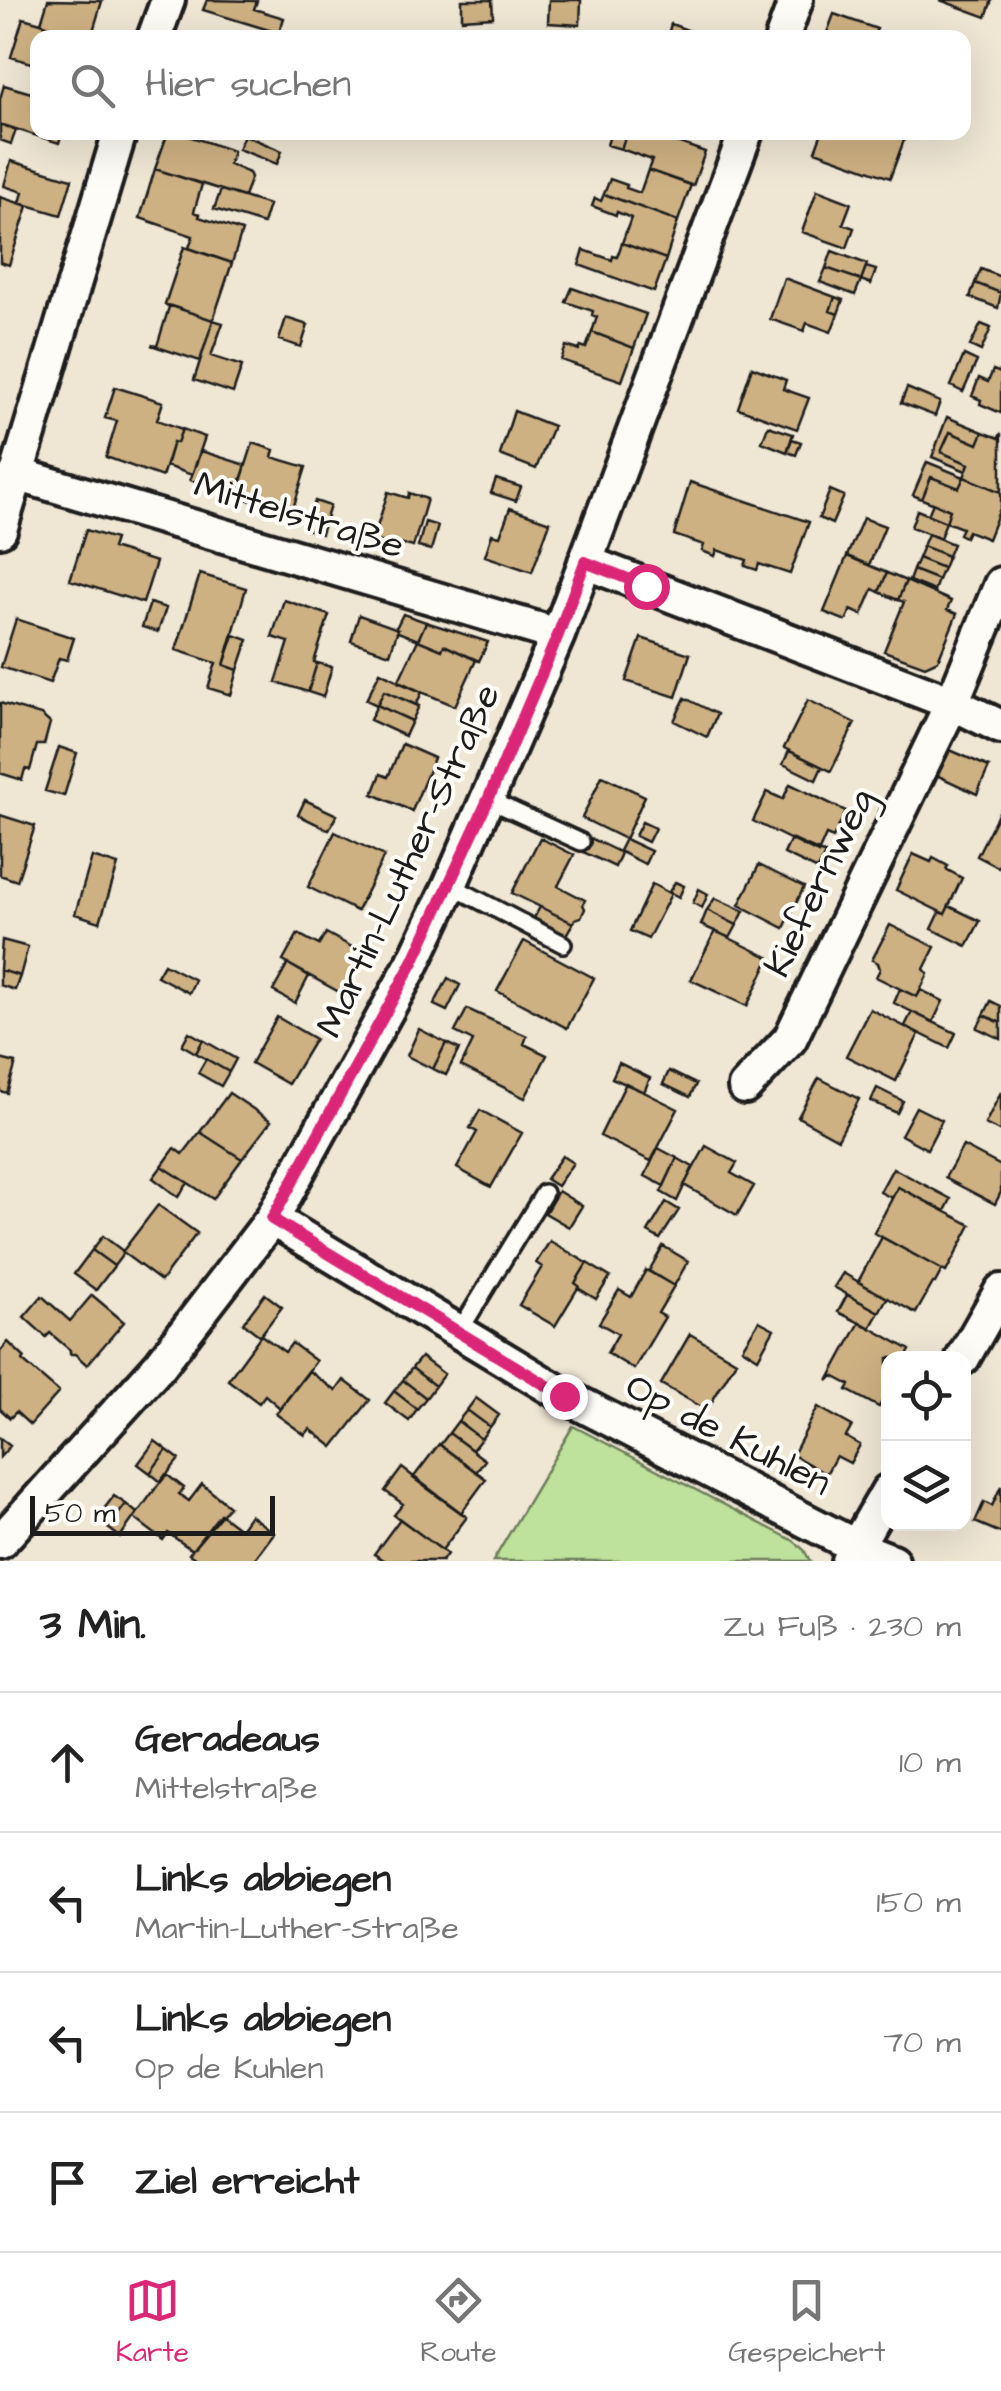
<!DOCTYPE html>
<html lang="de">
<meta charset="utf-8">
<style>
:root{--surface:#fff;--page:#f6f6f6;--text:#222;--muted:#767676;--line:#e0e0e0;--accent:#db2777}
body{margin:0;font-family:"Architects Daughter",sans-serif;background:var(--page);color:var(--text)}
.controls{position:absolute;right:30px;bottom:30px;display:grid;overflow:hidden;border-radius:20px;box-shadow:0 10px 40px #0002}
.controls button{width:90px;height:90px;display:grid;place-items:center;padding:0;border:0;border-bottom:2px solid var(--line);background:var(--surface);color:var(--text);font:50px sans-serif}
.scale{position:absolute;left:30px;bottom:25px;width:245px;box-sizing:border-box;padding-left:10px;border:5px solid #1c1c1c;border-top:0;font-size:28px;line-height:35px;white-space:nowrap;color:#1c1c1c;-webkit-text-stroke:8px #fdfcf7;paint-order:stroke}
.stop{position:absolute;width:30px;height:30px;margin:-22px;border:8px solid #db2777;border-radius:50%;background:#fff}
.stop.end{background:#db2777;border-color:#fff;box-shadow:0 2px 10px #0008}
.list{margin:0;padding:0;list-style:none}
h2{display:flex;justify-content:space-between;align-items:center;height:130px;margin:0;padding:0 40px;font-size:42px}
h2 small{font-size:32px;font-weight:400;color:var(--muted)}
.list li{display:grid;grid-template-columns:65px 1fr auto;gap:30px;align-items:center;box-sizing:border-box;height:140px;padding:0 40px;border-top:2px solid var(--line)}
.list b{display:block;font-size:38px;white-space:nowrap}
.list p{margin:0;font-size:32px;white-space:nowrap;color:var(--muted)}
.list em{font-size:32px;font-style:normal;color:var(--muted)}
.icon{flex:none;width:55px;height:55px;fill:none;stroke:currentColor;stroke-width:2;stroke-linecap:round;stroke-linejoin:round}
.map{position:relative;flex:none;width:1001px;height:1561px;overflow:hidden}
.search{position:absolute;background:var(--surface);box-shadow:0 10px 40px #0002;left:30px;right:30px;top:30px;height:110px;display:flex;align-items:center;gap:25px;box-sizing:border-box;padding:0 35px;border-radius:20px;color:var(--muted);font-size:38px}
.sheet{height:690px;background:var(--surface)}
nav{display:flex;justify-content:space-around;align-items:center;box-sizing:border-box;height:140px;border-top:2px solid var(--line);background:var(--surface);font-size:28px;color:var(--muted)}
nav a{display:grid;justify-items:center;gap:5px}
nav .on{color:var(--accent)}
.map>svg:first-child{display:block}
.green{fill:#bee19b;stroke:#6d7e5c;stroke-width:2.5}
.building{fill:#ceb183;stroke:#1c1c1c;stroke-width:2.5}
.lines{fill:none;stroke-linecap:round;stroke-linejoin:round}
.service-casing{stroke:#1c1c1c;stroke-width:22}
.minor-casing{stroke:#1c1c1c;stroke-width:40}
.service{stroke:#fdfcf7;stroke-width:15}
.minor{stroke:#fdfcf7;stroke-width:32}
.route{stroke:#db2777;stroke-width:12}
.labels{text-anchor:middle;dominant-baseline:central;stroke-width:8;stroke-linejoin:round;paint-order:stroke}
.street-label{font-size:38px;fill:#1c1c1c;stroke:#fdfcf7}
</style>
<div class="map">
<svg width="1001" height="1561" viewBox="0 0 1001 1561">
<rect width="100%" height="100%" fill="#efe6d4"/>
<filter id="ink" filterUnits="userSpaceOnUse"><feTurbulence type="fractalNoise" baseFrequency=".01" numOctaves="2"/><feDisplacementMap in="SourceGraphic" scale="20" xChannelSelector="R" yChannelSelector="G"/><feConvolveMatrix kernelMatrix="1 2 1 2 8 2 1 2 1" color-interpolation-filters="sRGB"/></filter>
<g filter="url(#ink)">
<path class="green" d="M 573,1426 L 794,1541 L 804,1550 L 810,1561 L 493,1561 Z"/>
<path class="building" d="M 48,0 L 102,1 L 91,38 L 83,38 L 41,23 Z
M 207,0 L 257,1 L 254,9 L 284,18 L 279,33 L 203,10 Z
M 462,0 L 492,0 L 493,17 L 462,19 Z
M 549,0 L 581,0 L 580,25 L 548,23 Z
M 940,0 L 992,0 L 986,17 Z
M 834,14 L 877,29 L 875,33 L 887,38 L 825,38 Z
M 23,18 L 41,23 L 83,38 L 38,38 L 38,65 L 11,57 Z
M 671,24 L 709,38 L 667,38 Z
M 4,85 L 38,95 L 38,132 L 62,132 L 59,143 L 0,124 L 0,99 Z
M 0,124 L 16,130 L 11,144 L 0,140 Z
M 168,132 L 177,132 L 233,151 L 229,164 L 249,173 L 251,177 L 244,197 L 155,169 Z
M 611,132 L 627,132 L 621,149 L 607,145 Z
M 627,132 L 649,132 L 705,152 L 693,186 L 648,170 L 652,160 L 621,149 Z
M 822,132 L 907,132 L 890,178 L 815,151 Z
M 244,135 L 282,151 L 277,164 L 238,149 Z
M 11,161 L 72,179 L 61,215 L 20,203 L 23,192 L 4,186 Z
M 155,169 L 202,184 L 194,212 L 200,214 L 199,217 L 242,231 L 232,263 L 189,248 L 193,236 L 140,218 Z
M 648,170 L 691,185 L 678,221 L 604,194 L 610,179 L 627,185 L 626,188 L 640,193 Z
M 221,190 L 269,205 L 263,224 L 214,209 Z
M 817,190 L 851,203 L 843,224 L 854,228 L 847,248 L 802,232 Z
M 604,194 L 678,221 L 666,259 L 622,243 L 631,218 L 617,212 L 616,215 L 592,206 L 595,198 L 601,201 Z
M 0,197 L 28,206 L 9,265 L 0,262 Z
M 622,243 L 666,259 L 654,292 L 579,265 L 584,250 L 612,260 L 613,256 L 617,257 Z
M 184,247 L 232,263 L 213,320 L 165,304 Z
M 832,251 L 867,264 L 861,280 L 826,268 Z
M 866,267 L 876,270 L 871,284 L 861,280 Z
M 826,268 L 861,280 L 855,295 L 820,282 Z
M 981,269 L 1001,277 L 1001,293 L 975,283 Z
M 784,278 L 835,297 L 830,311 L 838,314 L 831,332 L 807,323 L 804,331 L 770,319 Z
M 975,283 L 1001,293 L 998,308 L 970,297 Z
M 572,288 L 646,314 L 634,348 L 592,332 L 597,317 L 592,315 L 593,311 L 566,302 Z
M 835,297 L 843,300 L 838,314 L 830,311 Z
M 165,304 L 213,320 L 200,361 L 151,345 L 157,346 L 169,307 Z
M 286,318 L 308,325 L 301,347 L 279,340 Z
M 213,320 L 223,323 L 211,356 L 242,366 L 233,393 L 194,380 Z
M 981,324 L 991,328 L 981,351 L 970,346 Z
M 592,332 L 634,348 L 622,381 L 561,360 L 566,346 L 579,350 L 581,346 L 586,348 Z
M 964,355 L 977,361 L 963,392 L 951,386 Z
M 752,367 L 786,380 L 783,389 L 809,398 L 797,429 L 738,408 Z
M 993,370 L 1001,373 L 1001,413 L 980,404 L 981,400 L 972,396 L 979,378 L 988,382 Z
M 115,387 L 163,402 L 157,420 L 182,429 L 177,443 L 173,442 L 162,477 L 106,457 L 117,421 L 105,418 Z
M 907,388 L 940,402 L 935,416 L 901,403 Z
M 514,411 L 553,426 L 536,469 L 500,455 Z
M 947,417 L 983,432 L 978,444 L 950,432 L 941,452 L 969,464 L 966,471 L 932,457 Z
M 768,426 L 793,434 L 787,452 L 762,442 Z
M 182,429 L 205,437 L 192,475 L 166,466 L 173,442 L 177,443 Z
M 950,432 L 978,444 L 983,432 L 999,438 L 1001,433 L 1001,492 L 964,477 L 969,464 L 941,452 Z
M 792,439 L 801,442 L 796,455 L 787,452 Z
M 253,443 L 274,450 L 272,457 L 306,467 L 291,515 L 278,512 L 278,509 L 236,496 Z
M 201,451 L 246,465 L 237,495 L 190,480 Z
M 927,462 L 964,477 L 959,488 L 931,477 L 922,499 L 913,495 Z
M 931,477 L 959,488 L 964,477 L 1001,492 L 1001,506 L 988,539 L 968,531 L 965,537 L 959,534 L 962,528 L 946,522 L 950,510 L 922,499 Z
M 496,479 L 521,487 L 516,501 L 491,493 Z
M 690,482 L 809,522 L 790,574 L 759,564 L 757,570 L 745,566 L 747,560 L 717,550 L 715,556 L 702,551 L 704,545 L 674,535 Z
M 830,490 L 844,496 L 832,524 L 819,518 Z
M 388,492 L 408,498 L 409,493 L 427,499 L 413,547 L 402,544 L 401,548 L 373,540 Z
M 315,501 L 330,506 L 321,534 L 306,529 Z
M 933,503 L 950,510 L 946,522 L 928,515 Z
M 510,508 L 550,522 L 532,572 L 485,556 L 492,534 L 500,536 Z
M 917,510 L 946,522 L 940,538 L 911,527 Z
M 863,518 L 885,526 L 869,565 L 847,556 Z
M 425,522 L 438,526 L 431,550 L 418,547 Z
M 86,530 L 115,539 L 112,548 L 156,562 L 143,603 L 70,580 Z
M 928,534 L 953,544 L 948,556 L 923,546 Z
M 923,546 L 948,556 L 943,568 L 918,558 Z
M 847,556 L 887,573 L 879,592 L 873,589 L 862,615 L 851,610 L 846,621 L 824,612 Z
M 918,558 L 943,568 L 938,580 L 913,570 Z
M 913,570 L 938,580 L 934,591 L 909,581 Z
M 887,573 L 906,581 L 898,600 L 879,592 Z
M 200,574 L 246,588 L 224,665 L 238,670 L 231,695 L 208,688 L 216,663 L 176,650 Z
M 906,581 L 951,601 L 947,610 L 957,614 L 938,660 L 925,666 L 884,651 L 904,602 L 898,600 Z
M 284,600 L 329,615 L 314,662 L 317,663 L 308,692 L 276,682 L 289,642 L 272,637 Z
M 150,603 L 166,608 L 158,632 L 142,627 Z
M 403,614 L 426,622 L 418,640 L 398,632 L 396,628 Z
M 359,615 L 398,629 L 390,654 L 351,641 Z
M 16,619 L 74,638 L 67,660 L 59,658 L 50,683 L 1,667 Z
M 426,622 L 488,642 L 479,661 L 444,645 L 442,650 L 418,640 Z
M 234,635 L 248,640 L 238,670 L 224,665 Z
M 641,638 L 690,654 L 676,697 L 626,681 Z
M 418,640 L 442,650 L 444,645 L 476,660 L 455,706 L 398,682 Z
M 317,663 L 332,667 L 323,697 L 308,692 Z
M 380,672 L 422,692 L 416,705 L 384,691 L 377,705 L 366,700 Z
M 384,691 L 419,706 L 412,721 L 377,705 Z
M 685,698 L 717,714 L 707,737 L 674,721 Z
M 808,700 L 855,723 L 831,771 L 784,748 Z
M 0,703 L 41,715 L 50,723 L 44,745 L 37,745 L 30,770 L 25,769 L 22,780 L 0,773 Z
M 377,705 L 412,721 L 405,736 L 370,720 Z
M 402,744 L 434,758 L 412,811 L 373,794 L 381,774 L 388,777 Z
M 59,747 L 77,753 L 64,796 L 45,791 Z
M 950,750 L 989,767 L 977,794 L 934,774 L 945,754 Z
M 789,751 L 822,767 L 816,780 L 783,764 Z
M 602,776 L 645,796 L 625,839 L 582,818 Z
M 790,784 L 846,811 L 833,838 L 826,835 L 818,853 L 753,821 L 767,792 L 783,799 Z
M 305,800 L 337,815 L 329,830 L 298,815 Z
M 1001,808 L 1001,862 L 998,867 L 977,856 Z
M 0,815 L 35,826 L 17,881 L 0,875 Z
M 642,822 L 655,828 L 648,842 L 635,836 Z
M 335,832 L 384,856 L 357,911 L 308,887 Z
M 588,837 L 621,853 L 615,867 L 581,851 Z
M 540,838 L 574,855 L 558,886 L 585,900 L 583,904 L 585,909 L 581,917 L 575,919 L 573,923 L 512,893 Z
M 625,839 L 651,851 L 645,864 L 619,851 Z
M 791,839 L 825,854 L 818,870 L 784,854 Z
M 913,854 L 931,862 L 933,858 L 948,866 L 946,869 L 962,878 L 945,914 L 896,890 Z
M 92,857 L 118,865 L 100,922 L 75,914 Z
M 759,865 L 804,887 L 784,928 L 739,905 Z
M 675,882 L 684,886 L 679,897 L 669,892 Z
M 652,884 L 671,894 L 648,939 L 630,931 Z
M 699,889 L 708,894 L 702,908 L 693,903 Z
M 715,898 L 744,911 L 737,925 L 707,910 Z
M 949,906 L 980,921 L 967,946 L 932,929 L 940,912 L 945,914 Z
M 540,907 L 573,923 L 566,935 L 533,920 Z
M 707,910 L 737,925 L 730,938 L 701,925 Z
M 890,925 L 935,947 L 924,969 L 928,974 L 917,997 L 876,977 L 880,969 L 878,963 L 872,960 Z
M 715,931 L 770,958 L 747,1006 L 691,980 Z
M 326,933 L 363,953 L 341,993 L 283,961 L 298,934 L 319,945 Z
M 2,940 L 28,947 L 20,976 L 0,970 Z
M 524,941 L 594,978 L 567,1028 L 497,991 Z
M 164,964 L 195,980 L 189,993 L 157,976 Z
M 288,964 L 309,976 L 295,1003 L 273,991 Z
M 0,970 L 20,976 L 15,990 L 0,985 Z
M 448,978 L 460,985 L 447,1011 L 434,1005 Z
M 900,989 L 917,997 L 921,990 L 943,1001 L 933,1022 L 894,1003 Z
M 991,1001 L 1001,1006 L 1001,1023 L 984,1015 Z
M 467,1009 L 527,1036 L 524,1044 L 547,1055 L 525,1098 L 461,1066 L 473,1041 L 455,1032 Z
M 870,1009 L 919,1034 L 896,1081 L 846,1056 Z
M 912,1012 L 956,1033 L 949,1048 L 905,1026 Z
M 984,1015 L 1001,1023 L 1001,1039 L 977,1028 Z
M 277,1017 L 315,1039 L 288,1084 L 251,1063 Z
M 419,1029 L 446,1043 L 433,1069 L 407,1056 Z
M 189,1032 L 203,1040 L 196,1053 L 182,1045 Z
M 203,1040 L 236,1059 L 229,1072 L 196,1053 Z
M 446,1043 L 459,1049 L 446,1075 L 433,1069 Z
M 0,1059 L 16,1063 L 7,1093 L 0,1091 Z
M 206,1059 L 229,1072 L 221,1086 L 198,1073 Z
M 619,1063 L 650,1078 L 644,1092 L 612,1078 Z
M 669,1071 L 696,1084 L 690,1097 L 663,1084 Z
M 819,1078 L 859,1099 L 838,1139 L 798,1117 Z
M 626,1083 L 678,1109 L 651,1161 L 600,1136 Z
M 877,1088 L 903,1101 L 897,1113 L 871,1101 Z
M 1001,1092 L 1001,1132 L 985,1124 Z
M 229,1093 L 271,1121 L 242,1159 L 200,1132 Z
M 916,1107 L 942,1120 L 927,1149 L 901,1135 Z
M 480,1110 L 522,1133 L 491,1187 L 457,1168 L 477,1132 L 470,1128 Z
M 200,1132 L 242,1159 L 213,1199 L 162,1166 L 175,1148 L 183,1154 Z
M 706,1146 L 737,1163 L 731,1173 L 754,1186 L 737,1215 L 684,1185 Z
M 963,1146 L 1001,1166 L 1001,1192 L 995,1204 L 945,1178 Z
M 658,1148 L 677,1158 L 664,1186 L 645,1176 Z
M 562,1156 L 573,1163 L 557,1186 L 546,1179 Z
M 677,1158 L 693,1167 L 677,1201 L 661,1192 Z
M 162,1166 L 188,1183 L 178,1197 L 153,1178 Z
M 893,1168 L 951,1199 L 945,1211 L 898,1187 L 892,1198 L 880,1192 Z
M 898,1187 L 971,1225 L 946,1272 L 874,1233 Z
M 558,1191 L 582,1206 L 569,1227 L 545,1213 Z
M 666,1202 L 679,1210 L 660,1239 L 648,1232 Z
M 158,1205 L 197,1233 L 161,1281 L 122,1252 Z
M 103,1236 L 123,1251 L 123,1254 L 114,1266 L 92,1250 Z
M 882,1237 L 942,1270 L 935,1283 L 933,1283 L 916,1313 L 858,1282 Z
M 550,1241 L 587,1263 L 575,1283 L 579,1286 L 578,1288 L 555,1326 L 519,1305 L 542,1267 L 536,1263 Z
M 663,1246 L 688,1261 L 674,1286 L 649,1271 Z
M 92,1250 L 114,1266 L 96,1290 L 74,1274 Z
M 587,1263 L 610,1277 L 596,1299 L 578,1288 L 579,1286 L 575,1283 Z
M 646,1270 L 674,1286 L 658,1313 L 665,1317 L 634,1369 L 607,1353 L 618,1334 L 599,1323 L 619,1290 L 631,1297 Z
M 843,1273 L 887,1298 L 879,1312 L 834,1287 Z
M 265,1294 L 282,1307 L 260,1336 L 243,1323 Z
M 92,1295 L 124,1322 L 87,1365 L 75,1354 L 70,1354 L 70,1350 L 50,1333 L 46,1337 L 24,1317 L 42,1296 L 70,1321 Z
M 847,1295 L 879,1312 L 870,1328 L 838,1312 Z
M 759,1321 L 774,1329 L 758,1358 L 742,1348 Z
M 860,1322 L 910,1350 L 906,1358 L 888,1358 L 888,1390 L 879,1407 L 847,1390 L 850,1385 L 833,1376 L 828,1381 Z
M 690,1334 L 736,1361 L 707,1410 L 661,1384 Z
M 261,1335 L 285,1352 L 292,1343 L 316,1361 L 280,1408 L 265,1395 L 259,1403 L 228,1380 Z
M 8,1342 L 25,1358 L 23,1361 L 59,1392 L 30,1425 L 16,1412 L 10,1418 L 0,1409 L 0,1352 Z
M 421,1357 L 444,1374 L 435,1386 L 412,1368 Z
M 412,1368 L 435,1386 L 426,1398 L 403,1380 Z
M 309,1371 L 336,1391 L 344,1380 L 370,1400 L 333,1447 L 310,1429 L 305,1435 L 276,1414 Z
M 403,1380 L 426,1398 L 417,1409 L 394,1391 Z
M 394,1391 L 417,1409 L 409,1421 L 385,1403 Z
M 476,1398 L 499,1415 L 490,1427 L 467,1410 Z
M 818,1407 L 852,1426 L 846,1437 L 860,1445 L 850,1463 L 836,1456 L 826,1474 L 793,1455 Z
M 467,1410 L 490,1427 L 481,1439 L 458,1421 Z
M 458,1421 L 481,1439 L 472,1450 L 449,1433 Z
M 449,1433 L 485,1460 L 476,1472 L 440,1445 Z
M 0,1438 L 10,1446 L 0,1457 Z
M 155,1441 L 167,1450 L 150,1473 L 138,1464 Z
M 439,1444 L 486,1479 L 461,1513 L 413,1478 Z
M 167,1450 L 179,1459 L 161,1482 L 150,1473 Z
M 402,1468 L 467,1517 L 442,1550 L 394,1515 L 403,1504 L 385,1491 Z
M 166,1474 L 184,1488 L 179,1494 L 189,1501 L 202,1484 L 229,1506 L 192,1550 L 168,1533 L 163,1540 L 134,1518 Z
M 1001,1486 L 1001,1533 L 975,1522 L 984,1502 L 992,1506 Z
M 114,1496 L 126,1504 L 108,1528 L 96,1519 Z
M 126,1504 L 137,1513 L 120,1537 L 108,1528 Z
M 220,1514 L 240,1529 L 250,1515 L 274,1533 L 253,1561 L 199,1561 L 189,1554 Z
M 400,1519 L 447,1554 L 442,1561 L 386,1561 L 374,1554 Z"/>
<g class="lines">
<defs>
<path id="service" d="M 487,799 L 581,842
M 450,885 L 563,944
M 459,1332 L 544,1193"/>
<path id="minor" d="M 154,38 L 168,0
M 782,38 L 796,0
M 16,474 L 558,635
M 0,530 L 120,132
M 585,562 L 952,703 L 1001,727
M 745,1087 L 790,1039 L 952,703 L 1001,584
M 272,1219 L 565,1396 L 857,1547 L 892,1561
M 963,1358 L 1001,1291
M 0,1542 L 160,1365 L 272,1219 L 413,963 L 450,885 L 558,635 L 746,132
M 848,1561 L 888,1491"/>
</defs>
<use href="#service" class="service-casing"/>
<use href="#minor" class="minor-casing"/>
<use href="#service" class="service"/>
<use href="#minor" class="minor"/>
</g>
</g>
<g class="lines" filter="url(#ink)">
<path class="route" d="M 564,1396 L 272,1219 L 413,962 L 488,800 L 558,635 L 585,562 L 646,586"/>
</g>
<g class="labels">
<g class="street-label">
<text transform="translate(299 516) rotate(17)">Mittelstraße</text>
<text transform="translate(409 861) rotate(-65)">Martin-Luther-Straße</text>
<text transform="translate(820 883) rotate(-64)">Kiefernweg</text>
<text transform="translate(728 1435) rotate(27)">Op de Kuhlen</text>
</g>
</g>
</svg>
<div class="controls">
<button><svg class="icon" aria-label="locate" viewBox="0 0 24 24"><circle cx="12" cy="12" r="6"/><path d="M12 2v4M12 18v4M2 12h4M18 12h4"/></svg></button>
<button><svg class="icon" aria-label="layers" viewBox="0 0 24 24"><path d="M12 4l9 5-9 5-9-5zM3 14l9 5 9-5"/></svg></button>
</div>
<div class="scale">50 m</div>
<div class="stop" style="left:646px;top:586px"></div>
<div class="stop end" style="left:564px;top:1396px"></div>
<div class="search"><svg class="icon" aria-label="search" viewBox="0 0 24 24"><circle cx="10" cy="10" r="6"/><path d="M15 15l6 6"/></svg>Hier suchen</div>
</div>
<section class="sheet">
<h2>3 Min.<small>Zu Fuß · 230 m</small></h2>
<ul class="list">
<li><svg class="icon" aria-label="ahead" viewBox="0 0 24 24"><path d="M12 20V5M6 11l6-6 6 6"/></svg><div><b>Geradeaus</b><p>Mittelstraße</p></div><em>10 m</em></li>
<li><svg class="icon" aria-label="left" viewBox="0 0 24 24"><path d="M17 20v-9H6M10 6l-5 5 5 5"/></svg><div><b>Links abbiegen</b><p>Martin-Luther-Straße</p></div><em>150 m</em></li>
<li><svg class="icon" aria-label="left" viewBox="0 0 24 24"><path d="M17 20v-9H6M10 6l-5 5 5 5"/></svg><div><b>Links abbiegen</b><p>Op de Kuhlen</p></div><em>70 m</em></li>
<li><svg class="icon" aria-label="arrive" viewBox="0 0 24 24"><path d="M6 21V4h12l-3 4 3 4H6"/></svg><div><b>Ziel erreicht</b></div></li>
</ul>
</section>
<nav>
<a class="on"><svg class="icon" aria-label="map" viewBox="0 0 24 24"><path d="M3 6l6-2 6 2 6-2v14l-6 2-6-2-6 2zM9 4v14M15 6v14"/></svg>Karte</a>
<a><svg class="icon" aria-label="directions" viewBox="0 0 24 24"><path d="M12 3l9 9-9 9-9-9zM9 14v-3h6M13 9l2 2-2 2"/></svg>Route</a>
<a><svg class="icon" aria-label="saved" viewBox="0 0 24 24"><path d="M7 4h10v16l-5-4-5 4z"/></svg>Gespeichert</a>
</nav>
